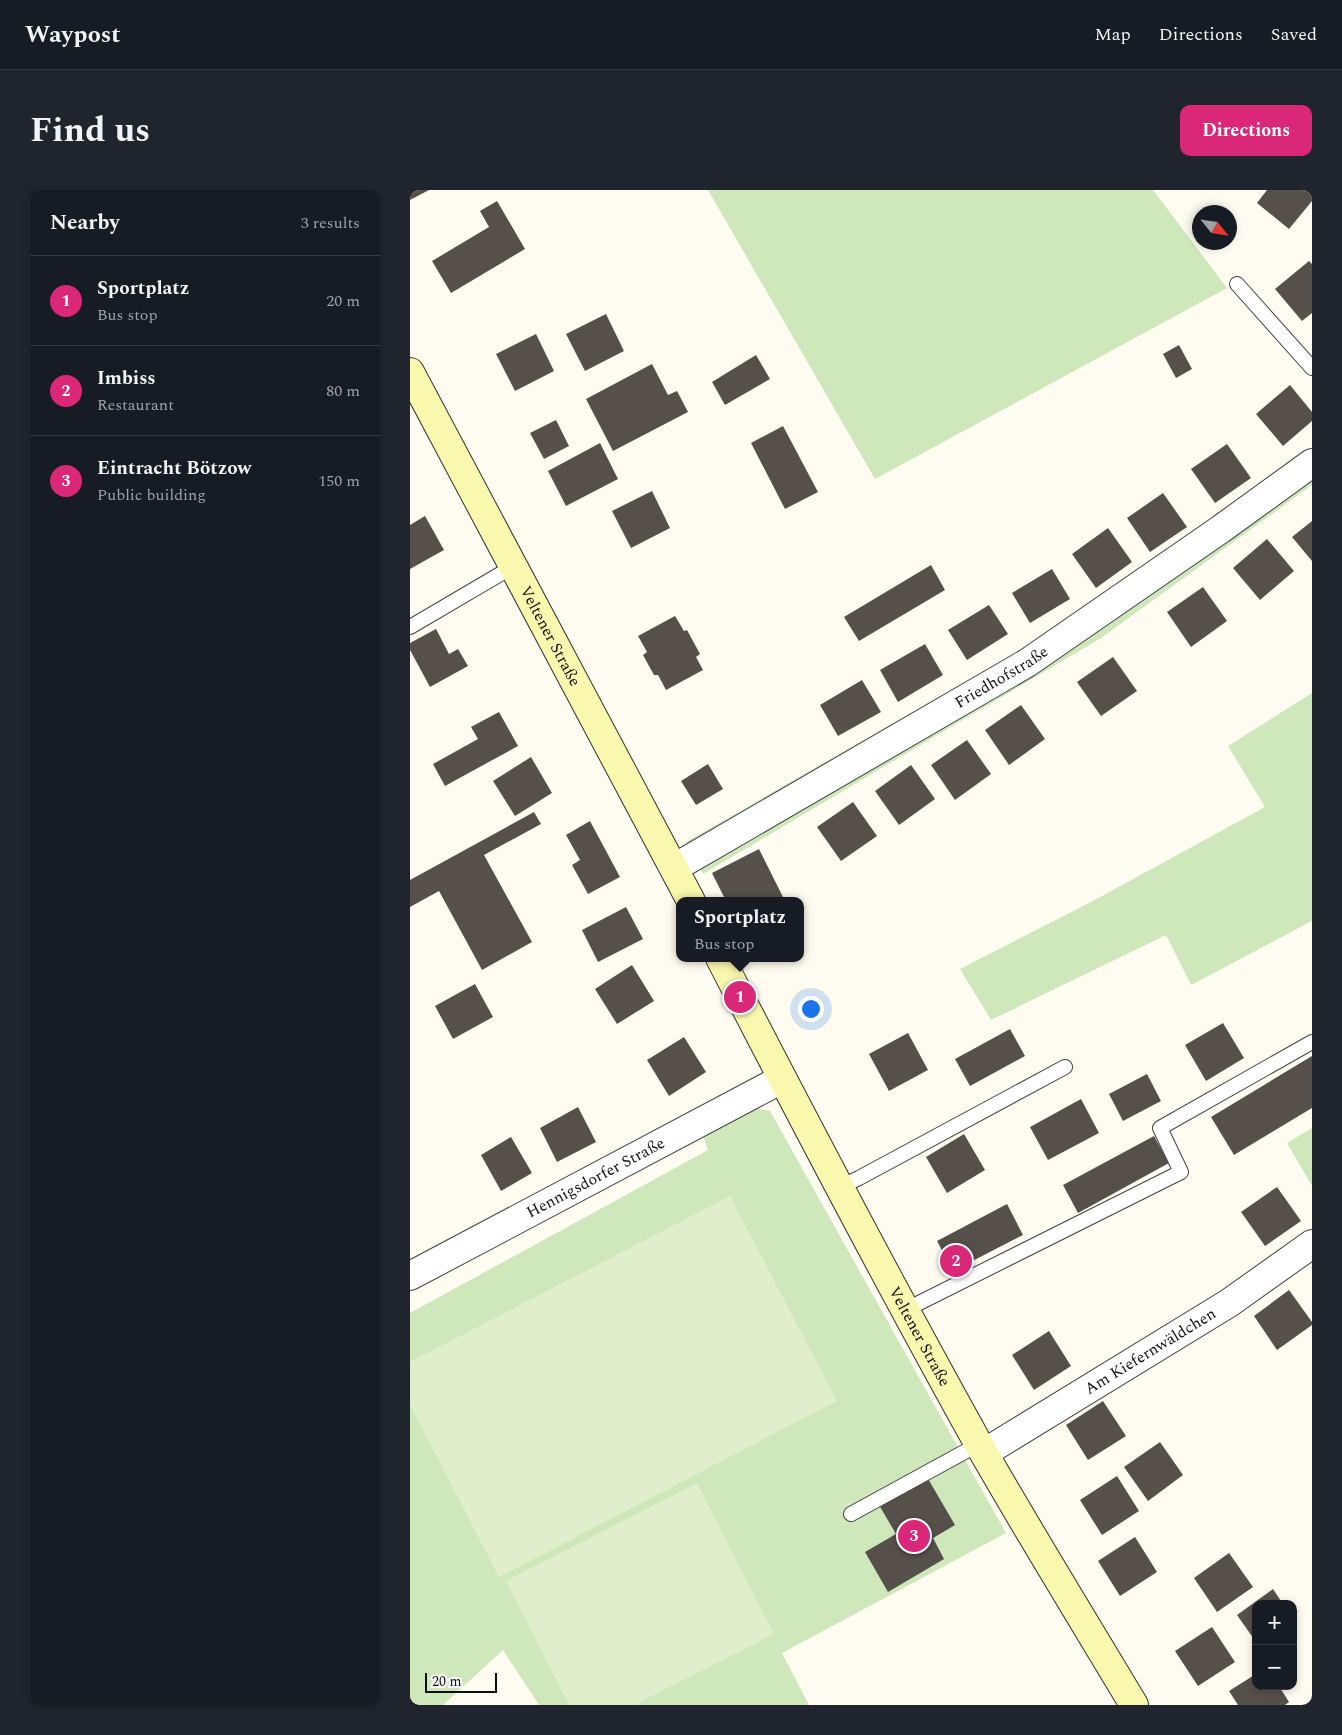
<!DOCTYPE html>
<meta charset="utf-8">
<style>
:root{--surface:#171b24;--page:#20242c;--text:#f1f3f6;--muted:#9ea1a6;--line:#363941;--accent:#db2777}
body{margin:0;font-family:Spectral,serif;background:var(--page);color:var(--text)}
.controls{position:absolute;right:15px;bottom:15px;display:grid;overflow:hidden;border-radius:10px;box-shadow:0 2px 8px #0003}
.controls button{width:45px;height:45px;display:grid;place-items:center;padding:0;border:0;border-bottom:1px solid var(--line);background:var(--surface);color:var(--text);font:25px sans-serif}
.compass{position:absolute;left:782px;top:15px;width:45px;height:45px;border-radius:50%;background:var(--surface);box-shadow:0 2px 8px #0003;rotate:120deg}
.scale{position:absolute;left:15px;bottom:12px;width:72px;box-sizing:border-box;padding-left:5px;border:2px solid #0e0e0e;border-top:0;font-size:14px;line-height:18px;white-space:nowrap;color:#0e0e0e;-webkit-text-stroke:4px #fff;paint-order:stroke}
.you{position:absolute;left:400px;top:818px;width:18px;height:18px;margin:-12px;border:4px solid #fff;border-radius:50%;background:#1a73e8;box-shadow:0 0 0 8px #1a73e833}
.badge{display:grid;place-items:center;width:32px;height:32px;border-radius:50%;background:var(--accent);color:#fff;font-size:16px;font-weight:700}
.pin{position:absolute;translate:-50% -50%;border:2px solid #fff;box-shadow:0 1px 5px #0006}
.popup{position:absolute;left:266px;top:707px;width:128px;height:65px;box-sizing:border-box;display:grid;place-content:center;border-radius:10px;background:var(--surface);filter:drop-shadow(0 1px 4px #0005);font-size:16px;white-space:nowrap;color:var(--muted)}
.popup b{font-size:19px;color:var(--text)}
.popup::after{content:'';position:absolute;left:50%;top:100%;margin-left:-10px;border:10px solid transparent;border-top-color:var(--surface)}
.list{margin:0;padding:0;list-style:none}
h2{display:flex;justify-content:space-between;align-items:center;height:65px;margin:0;padding:0 20px;font-size:21px}
h2 small{font-size:16px;font-weight:400;color:var(--muted)}
.list li{display:grid;grid-template-columns:32px 1fr auto;gap:15px;align-items:center;box-sizing:border-box;height:90px;padding:0 20px;border-top:1px solid var(--line)}
.list b{display:block;font-size:19px;white-space:nowrap}
.list p{margin:0;font-size:16px;white-space:nowrap;color:var(--muted)}
.list em{font-size:16px;font-style:normal;color:var(--muted)}
.map{position:relative;flex:none;width:902px;height:1515px;overflow:hidden;border-radius:10px}
header{display:flex;align-items:center;gap:30px;box-sizing:border-box;height:70px;padding:0 25px;background:var(--surface);border-bottom:1px solid var(--line)}
header strong{font-size:24px}
nav{display:flex;gap:28px;margin-inline-start:auto;font-size:18px}
.intro{display:flex;align-items:center;justify-content:space-between;box-sizing:border-box;height:120px;padding:0 30px}
h1{margin:0;font-size:35px}
.button{padding:12px 22px;border-radius:10px;background:var(--accent);color:#fff;font-size:18px;font-weight:700}
main{display:flex;gap:30px;padding:0 30px}
aside{flex:1;background:var(--surface);border-radius:10px;box-shadow:0 2px 8px #0003}
.map>svg:first-child{display:block}
.green{fill:#cee7bb}
.pitch{fill:#e0eecc}
.building{fill:#56504b}
.lines{fill:none;stroke-linecap:round;stroke-linejoin:round}
.service-casing{stroke:#414141;stroke-width:16}
.minor-casing{stroke:#414141;stroke-width:30}
.secondary-casing{stroke:#303030;stroke-width:30}
.service{stroke:#fff;stroke-width:14}
.minor{stroke:#fff;stroke-width:28}
.secondary{stroke:#faf8ae;stroke-width:28}
.labels{text-anchor:middle;dominant-baseline:central;stroke-width:5;stroke-linejoin:round;paint-order:stroke}
.street-label{font-size:16px;fill:#0e0e0e;stroke:#fff}
</style>
<header>
<strong>Waypost</strong>
<nav><a>Map</a><a>Directions</a><a>Saved</a></nav>
</header>
<div class="intro"><h1>Find us</h1><a class="button">Directions</a></div>
<main>
<aside>
<h2>Nearby<small>3 results</small></h2>
<ul class="list">
<li><span class="badge">1</span><div><b>Sportplatz</b><p>Bus stop</p></div><em>20 m</em></li>
<li><span class="badge">2</span><div><b>Imbiss</b><p>Restaurant</p></div><em>80 m</em></li>
<li><span class="badge">3</span><div><b>Eintracht Bötzow</b><p>Public building</p></div><em>150 m</em></li>
</ul>
</aside>
<div class="map">
<svg width="902" height="1515" viewBox="0 0 902 1515">
<rect width="100%" height="100%" fill="#fefcf0"/>
<path class="green" d="M 298,0 L 743,0 L 817,98 L 465,289 Z
M 902,259 L 902,295 L 691,448 L 293,684 L 276,652 L 674,424 Z
M 902,503 L 902,731 L 781,795 L 756,745 L 581,830 L 550,779 L 681,712 L 855,617 L 818,556 Z
M 344,918 L 360,921 L 596,1343 L 372,1463 L 399,1515 L 129,1515 L 93,1460 L 33,1515 L 0,1515 L 0,1123 L 298,960 L 293,946 Z
M 902,938 L 902,996 L 877,953 Z"/>
<path class="pitch" d="M 320,1006 L 427,1211 L 89,1387 L 0,1215 L 0,1172 Z
M 287,1293 L 364,1444 L 224,1515 L 159,1515 L 96,1391 Z"/>
<path class="building" d="M 0,0 L 19,0 L 0,10 Z
M 857,0 L 900,0 L 902,1 L 902,11 L 879,39 L 847,13 Z
M 87,11 L 115,59 L 41,103 L 22,71 L 79,37 L 70,21 Z
M 899,71 L 902,74 L 902,123 L 892,131 L 865,99 Z
M 196,124 L 214,161 L 175,181 L 156,144 Z
M 126,144 L 144,181 L 105,201 L 86,164 Z
M 769,155 L 782,179 L 766,188 L 753,164 Z
M 346,165 L 360,189 L 315,215 L 302,192 Z
M 242,174 L 258,205 L 267,201 L 278,222 L 203,261 L 176,209 Z
M 880,195 L 902,222 L 902,231 L 873,256 L 846,224 Z
M 146,230 L 159,256 L 134,269 L 120,243 Z
M 373,236 L 408,302 L 375,319 L 341,253 Z
M 190,253 L 208,289 L 156,316 L 138,281 Z
M 817,254 L 841,288 L 805,313 L 781,279 Z
M 242,301 L 260,338 L 221,358 L 202,321 Z
M 753,303 L 777,337 L 740,362 L 717,328 Z
M 15,326 L 34,360 L 0,379 L 0,335 Z
M 902,331 L 902,371 L 882,347 Z
M 698,338 L 722,372 L 686,398 L 662,364 Z
M 857,349 L 884,381 L 850,410 L 823,378 Z
M 521,375 L 535,400 L 449,451 L 434,427 Z
M 642,379 L 660,409 L 620,433 L 602,403 Z
M 793,397 L 817,431 L 781,457 L 757,422 Z
M 579,415 L 598,444 L 557,470 L 538,440 Z
M 265,426 L 274,441 L 277,440 L 290,464 L 286,467 L 293,480 L 256,500 L 248,485 L 244,485 L 233,465 L 237,462 L 228,446 Z
M 26,439 L 39,464 L 48,459 L 58,476 L 20,497 L 0,460 L 0,453 Z
M 515,454 L 533,485 L 488,512 L 470,480 Z
M 703,467 L 727,501 L 691,526 L 667,492 Z
M 452,490 L 471,522 L 428,546 L 410,515 Z
M 611,515 L 635,549 L 599,575 L 575,540 Z
M 89,522 L 108,556 L 35,596 L 23,574 L 68,549 L 61,537 Z
M 557,550 L 581,584 L 545,610 L 521,575 Z
M 121,567 L 142,603 L 105,626 L 83,591 Z
M 298,574 L 313,599 L 286,615 L 271,591 Z
M 501,575 L 525,609 L 489,635 L 465,601 Z
M 443,612 L 467,646 L 431,671 L 407,637 Z
M 124,622 L 131,634 L 74,665 L 122,752 L 72,780 L 29,701 L 0,717 L 0,690 Z
M 180,631 L 210,687 L 178,704 L 162,675 L 170,670 L 156,645 Z
M 349,659 L 375,711 L 316,711 L 302,683 Z
M 216,717 L 233,749 L 188,772 L 172,740 Z
M 222,775 L 244,811 L 207,834 L 185,799 Z
M 65,794 L 83,827 L 43,849 L 25,816 Z
M 813,833 L 834,868 L 796,891 L 775,855 Z
M 600,839 L 615,866 L 560,896 L 545,869 Z
M 498,843 L 518,880 L 479,901 L 459,864 Z
M 274,847 L 296,882 L 259,906 L 237,870 Z
M 902,866 L 902,918 L 824,965 L 801,927 Z
M 737,884 L 751,911 L 713,931 L 699,904 Z
M 671,909 L 689,943 L 638,970 L 620,937 Z
M 168,917 L 186,952 L 147,972 L 130,938 Z
M 554,944 L 575,980 L 537,1003 L 516,967 Z
M 744,946 L 759,973 L 668,1023 L 653,995 Z
M 101,947 L 122,983 L 91,1001 L 71,965 Z
M 867,997 L 891,1031 L 855,1056 L 831,1022 Z
M 597,1014 L 613,1045 L 543,1081 L 527,1051 Z
M 879,1100 L 902,1132 L 902,1135 L 867,1160 L 844,1126 Z
M 639,1141 L 661,1176 L 624,1200 L 602,1165 Z
M 693,1211 L 716,1246 L 678,1270 L 656,1235 Z
M 750,1252 L 773,1285 L 738,1311 L 714,1277 Z
M 707,1286 L 729,1321 L 692,1345 L 670,1310 Z
M 517,1287 L 545,1335 L 523,1348 L 534,1369 L 478,1402 L 455,1362 L 486,1344 L 469,1315 Z
M 725,1347 L 747,1382 L 710,1406 L 688,1371 Z
M 819,1363 L 843,1397 L 807,1422 L 784,1388 Z
M 863,1399 L 873,1414 L 846,1414 L 846,1452 L 827,1425 Z
M 802,1437 L 825,1472 L 788,1496 L 765,1461 Z
M 846,1484 L 846,1496 L 869,1496 L 879,1512 L 875,1515 L 828,1515 L 819,1501 Z"/>
<g class="lines">
<defs>
<path id="service" d="M 827,94 L 902,178
M 0,437 L 104,376
M 430,997 L 449,988 L 655,877
M 495,1120 L 771,982 L 750,938 L 902,852
M 441,1324 L 569,1254"/>
<g id="minor">
<path id="s1" d="M 264,678 L 617,473 L 811,339 L 902,273"/>
<path id="s2" d="M 0,1086 L 372,889"/>
<path id="s3" d="M 574,1263 L 819,1113 L 902,1054"/>
</g>
<g id="secondary">
<path id="s4" d="M 0,182 L 281,711"/>
<path id="s5" d="M 310,768 C 394,931 479,1093 568,1253 C 618,1341 672,1428 724,1515"/>
</g>
</defs>
<use href="#service" class="service-casing"/>
<use href="#minor" class="minor-casing"/>
<use href="#secondary" class="secondary-casing"/>
<use href="#service" class="service"/>
<use href="#minor" class="minor"/>
<use href="#secondary" class="secondary"/>
</g>
<g class="labels">
<g class="street-label">
<text stroke="none"><textPath href="#s4" startOffset="299">Veltener Straße</textPath></text>
<text stroke="none"><textPath href="#s1" startOffset="379">Friedhofstraße</textPath></text>
<text stroke="none"><textPath href="#s2" startOffset="210">Hennigsdorfer Straße</textPath></text>
<text stroke="none"><textPath href="#s5" startOffset="428">Veltener Straße</textPath></text>
<text stroke="none"><textPath href="#s3" startOffset="195">Am Kiefernwäldchen</textPath></text>
</g>
</g>
</svg>
<div class="controls">
<button>+</button>
<button>−</button>
</div>
<svg class="compass" viewBox="-18 -18 36 36"><path d="M0-13l5 13h-10z" fill="#e53935"/><path d="M0 13l5-13h-10z" fill="#9ea1a6"/></svg>
<div class="scale">20 m</div>
<div class="you"></div>
<div class="pin badge" style="left:330px;top:807px">1</div>
<div class="popup"><b>Sportplatz</b>Bus stop</div>
<div class="pin badge" style="left:546px;top:1071px">2</div>
<div class="pin badge" style="left:504px;top:1346px">3</div>
</div>
</main>
